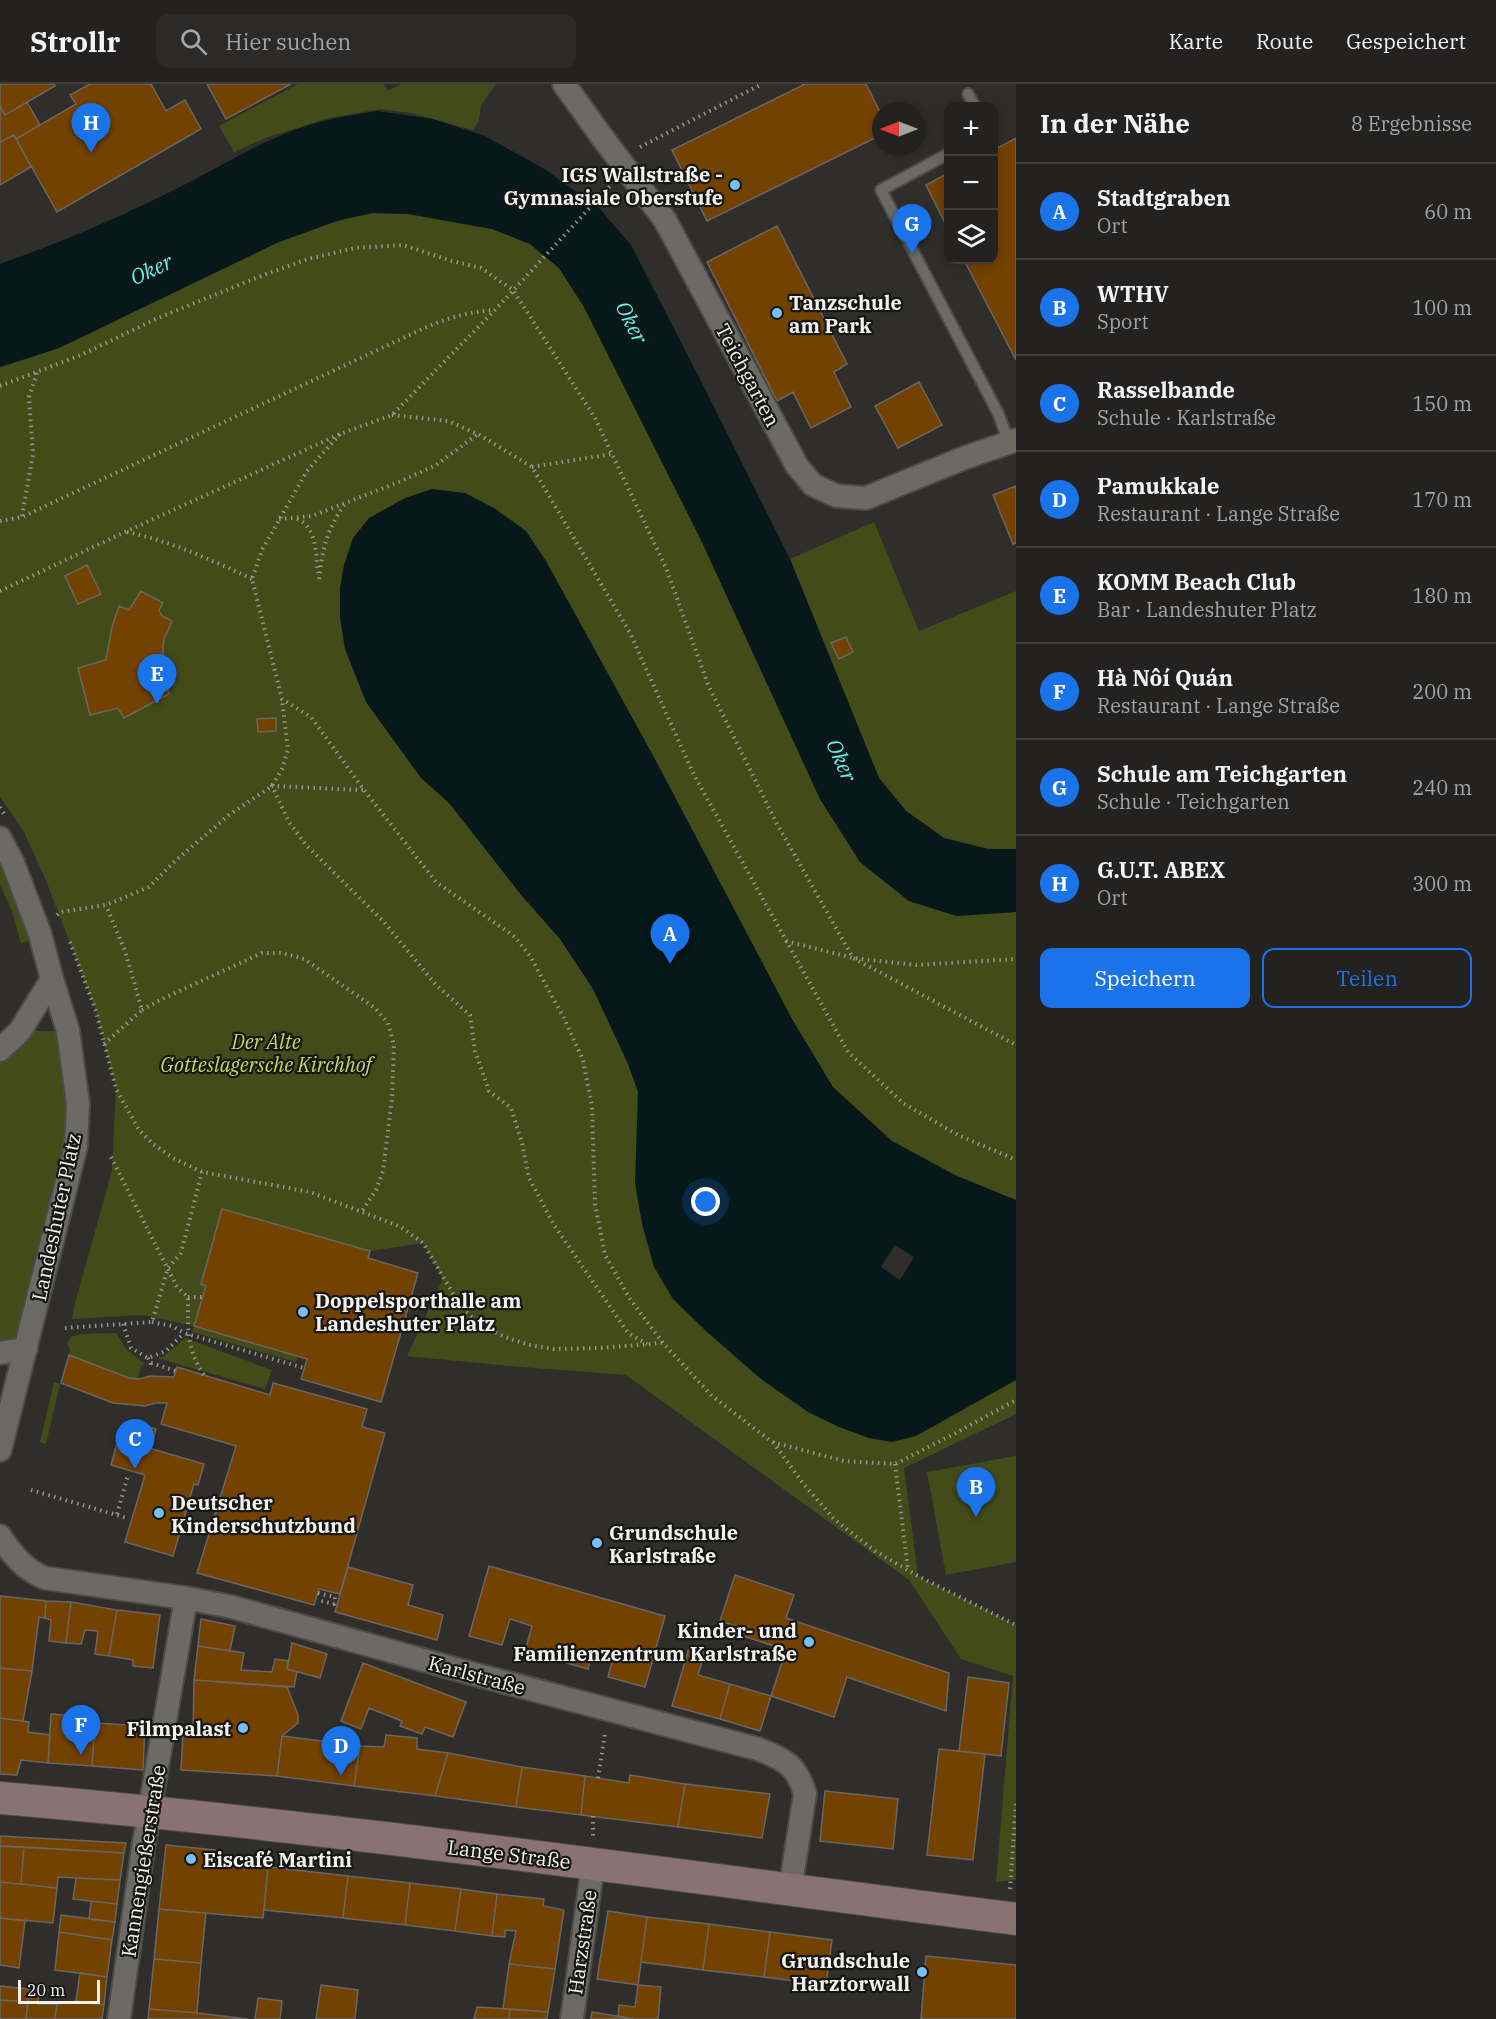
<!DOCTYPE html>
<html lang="de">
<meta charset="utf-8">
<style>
:root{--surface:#232220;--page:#2b2a29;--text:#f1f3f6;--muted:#a3a4a5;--line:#403f3e;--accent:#1a73e8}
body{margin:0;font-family:"IBM Plex Serif",serif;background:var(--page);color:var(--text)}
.controls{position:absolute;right:18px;top:18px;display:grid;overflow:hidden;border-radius:12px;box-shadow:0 3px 15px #0003}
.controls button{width:54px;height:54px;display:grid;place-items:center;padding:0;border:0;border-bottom:2px solid var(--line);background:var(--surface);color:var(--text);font:30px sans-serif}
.compass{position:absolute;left:872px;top:18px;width:54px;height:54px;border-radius:50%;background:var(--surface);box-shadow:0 3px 15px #0003;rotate:270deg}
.scale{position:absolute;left:18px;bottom:15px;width:82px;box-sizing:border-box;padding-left:6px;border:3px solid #f2f1ef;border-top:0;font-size:16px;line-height:21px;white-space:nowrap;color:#f2f1ef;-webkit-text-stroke:4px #161614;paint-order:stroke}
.you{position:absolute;left:706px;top:1118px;width:21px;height:21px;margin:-15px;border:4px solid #fff;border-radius:50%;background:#1a73e8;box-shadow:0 0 0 9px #1a73e833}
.badge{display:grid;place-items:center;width:39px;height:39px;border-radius:50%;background:var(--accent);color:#fff;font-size:20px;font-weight:700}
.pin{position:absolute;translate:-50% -50px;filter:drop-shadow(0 2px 3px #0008)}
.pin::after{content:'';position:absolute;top:32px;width:21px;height:18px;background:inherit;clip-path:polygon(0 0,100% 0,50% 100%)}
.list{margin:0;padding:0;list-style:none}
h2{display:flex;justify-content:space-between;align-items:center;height:78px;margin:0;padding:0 24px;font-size:26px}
h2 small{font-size:20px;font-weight:400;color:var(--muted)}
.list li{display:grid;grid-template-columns:39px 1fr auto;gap:18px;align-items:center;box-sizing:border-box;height:96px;padding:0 24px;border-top:2px solid var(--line)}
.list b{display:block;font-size:22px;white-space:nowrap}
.list p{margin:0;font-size:20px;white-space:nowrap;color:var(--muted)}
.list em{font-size:20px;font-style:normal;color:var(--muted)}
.actions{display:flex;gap:12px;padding:18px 24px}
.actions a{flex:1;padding:14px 0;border:2px solid var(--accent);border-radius:12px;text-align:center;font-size:21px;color:var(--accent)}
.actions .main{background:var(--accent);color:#fff}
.icon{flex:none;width:33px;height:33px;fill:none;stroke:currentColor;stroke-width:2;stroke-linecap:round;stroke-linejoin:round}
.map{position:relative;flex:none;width:1016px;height:1935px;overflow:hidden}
header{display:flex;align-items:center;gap:36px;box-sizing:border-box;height:84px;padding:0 30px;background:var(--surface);border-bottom:2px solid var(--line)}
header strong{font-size:28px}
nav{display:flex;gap:33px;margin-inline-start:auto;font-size:21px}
.search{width:420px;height:54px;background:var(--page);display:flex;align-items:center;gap:15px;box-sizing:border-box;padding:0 21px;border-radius:12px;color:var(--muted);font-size:22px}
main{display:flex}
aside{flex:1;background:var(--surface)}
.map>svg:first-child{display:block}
.green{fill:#434c19}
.water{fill:#061819}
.pier{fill:#2f2e2a}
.building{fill:#744200;stroke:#6a6663;stroke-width:1.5}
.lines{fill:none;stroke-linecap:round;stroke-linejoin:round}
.lane-casing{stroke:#4c4b47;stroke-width:14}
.street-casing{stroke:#4c4b47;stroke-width:26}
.secondary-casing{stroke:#4c4b47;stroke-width:34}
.path{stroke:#969592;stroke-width:4;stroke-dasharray:1.5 4.5;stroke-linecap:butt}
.lane{stroke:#6b6a65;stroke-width:10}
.street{stroke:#6b6a65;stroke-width:22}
.secondary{stroke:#8a7172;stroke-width:32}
.poi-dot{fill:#76c0f7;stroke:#161614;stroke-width:2}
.labels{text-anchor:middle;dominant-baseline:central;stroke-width:4.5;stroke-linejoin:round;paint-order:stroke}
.poi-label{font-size:20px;font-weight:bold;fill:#f2f1ef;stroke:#161614;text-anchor:start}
.street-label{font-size:20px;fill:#f2f1ef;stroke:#161614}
.park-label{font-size:20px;font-style:italic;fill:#c5da5d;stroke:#161614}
.water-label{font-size:21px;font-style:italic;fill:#63f2f7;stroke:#161614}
</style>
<header>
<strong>Strollr</strong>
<div class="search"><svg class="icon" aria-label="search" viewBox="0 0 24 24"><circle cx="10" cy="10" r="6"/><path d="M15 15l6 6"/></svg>Hier suchen</div>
<nav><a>Karte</a><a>Route</a><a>Gespeichert</a></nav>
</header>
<main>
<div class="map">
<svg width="1016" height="1935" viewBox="0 0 1016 1935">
<rect width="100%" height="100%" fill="#2f2e2a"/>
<path class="green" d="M 298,0 L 383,0 L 387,7 L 402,0 L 496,0 L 481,21 L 479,36 L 473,46 L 411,29 L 381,25 L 329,34 L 268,53 L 234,68 L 219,42 Z
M 373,129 L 408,130 L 492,145 L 530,160 L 559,184 L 584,223 L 701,456 L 820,715 L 860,778 L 909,817 L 957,832 L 1016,828 L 1016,1330 L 904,1384 L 918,1492 L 1016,1541 L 1016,1796 L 996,1798 L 1013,1592 L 961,1575 L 909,1496 L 626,1291 L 509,1282 L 407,1272 L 443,1195 L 423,1159 L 370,1167 L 222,1125 L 201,1200 L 206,1202 L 194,1242 L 298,1272 L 296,1278 L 192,1248 L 194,1242 L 143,1231 L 72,1235 L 75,1219 L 112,1087 L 116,1005 L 96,927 L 45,794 L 23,746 L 0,713 L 0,283 C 20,277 41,271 60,263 C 163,218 263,150 373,129 Z
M 874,438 L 919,547 L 1016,507 L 1016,765 L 988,765 L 944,754 L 906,727 L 879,694 L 790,475 Z
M 0,754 L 40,850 L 21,860 L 13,830 L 0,800 Z
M 20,947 L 68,947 L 78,1020 L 26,1265 L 0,1269 L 0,966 Z
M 116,1249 L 127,1266 L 145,1280 L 141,1282 L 138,1295 C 114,1293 92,1279 69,1271 L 70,1266 L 67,1259 L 71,1253 L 81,1250 Z
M 185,1254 L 272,1286 L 265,1305 L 157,1274 L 164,1272 Z
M 54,1298 L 60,1300 L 46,1360 L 40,1358 Z
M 1016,1372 L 1016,1478 L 946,1491 L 927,1388 Z"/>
<path class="water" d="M 377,27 L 433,35 L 485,52 L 546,86 L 600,125 L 631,161 L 702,299 L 790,475 L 879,694 L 906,727 L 944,754 L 988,765 L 1016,765 L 1016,828 L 957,832 L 909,817 L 860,778 L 820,715 L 701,456 L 584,223 L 559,184 L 530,160 L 492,145 L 408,130 L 373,129 L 339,136 L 277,159 L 59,264 L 0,283 L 0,180 C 62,158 123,132 182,102 C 229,78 275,48 328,36 C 344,32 361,30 377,27 Z
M 432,405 L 465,409 L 494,424 L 526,447 L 546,477 L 655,675 L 792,935 L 833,1003 L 892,1057 L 955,1091 L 1016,1116 L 1016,1296 L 916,1352 L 892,1358 L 869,1354 L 839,1343 L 808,1328 L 761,1295 L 707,1248 L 673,1215 L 654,1183 L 642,1140 L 635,1099 L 638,1008 L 628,980 L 593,905 L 560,855 L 522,812 L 449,719 L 421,694 L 366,618 L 345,565 L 340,534 L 340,504 L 344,481 L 353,454 L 369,434 L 405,414 Z"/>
<path class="pier" d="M 895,1161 L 914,1173 L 900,1196 L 881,1183 Z"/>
<path class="building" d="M 0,0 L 54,0 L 55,2 L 5,31 L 0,22 Z
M 90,0 L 151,0 L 166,27 L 185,16 L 201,45 L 57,128 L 16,55 L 76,20 L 70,11 Z
M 207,0 L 291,0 L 226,35 Z
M 805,0 L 866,0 L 881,30 L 881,51 L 707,137 L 672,66 Z
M 27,18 L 40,41 L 16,55 L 14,51 L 0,58 L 0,22 L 5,31 Z
M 14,51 L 31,83 L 0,101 L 0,58 Z
M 1016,54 L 1016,276 L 964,176 L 994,176 L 994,66 Z
M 948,89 L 948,145 L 926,101 Z
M 777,142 L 847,280 L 834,288 L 851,323 L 811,344 L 793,308 L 777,317 L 707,178 Z
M 919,298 L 942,341 L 898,364 L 875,322 Z
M 1016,402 L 1016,459 L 1013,460 L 993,411 Z
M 87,481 L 101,510 L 78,520 L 65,492 Z
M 141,507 L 163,519 L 159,526 L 162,532 L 172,537 L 164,555 L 162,576 L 164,590 L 169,610 L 124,634 L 118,624 L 90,631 L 78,584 L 106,576 L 112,543 L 119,522 L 129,526 Z
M 846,553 L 853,568 L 839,575 L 831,559 Z
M 276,634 L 276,647 L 258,648 L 257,635 Z
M 222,1125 L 370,1167 L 368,1174 L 418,1189 L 381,1318 L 301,1295 L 307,1275 L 194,1242 L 206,1202 L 201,1200 Z
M 69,1271 L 129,1294 L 139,1295 L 150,1292 L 174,1293 L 177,1283 L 270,1311 L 273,1299 L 367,1325 L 362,1343 L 385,1349 L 340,1510 L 319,1505 L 314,1521 L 197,1489 L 236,1362 L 161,1340 L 167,1319 L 155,1319 L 145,1322 L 113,1319 L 61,1299 Z
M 133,1338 L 156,1345 L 151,1363 L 127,1356 Z
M 118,1355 L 204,1380 L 198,1401 L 194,1400 L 173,1472 L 125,1458 L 145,1391 L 111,1381 Z
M 489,1482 L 665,1532 L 645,1603 L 608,1593 L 614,1570 L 593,1564 L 588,1585 L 525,1567 L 532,1542 L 510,1535 L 502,1561 L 469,1552 Z
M 348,1483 L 413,1501 L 408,1521 L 443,1531 L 437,1556 L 335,1528 Z
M 735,1491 L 794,1511 L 786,1534 L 949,1589 L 946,1627 L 847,1593 L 834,1633 L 771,1612 L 786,1566 L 734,1549 L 736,1542 L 720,1537 Z
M 0,1512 L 46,1517 L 45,1534 L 39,1533 L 32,1587 L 0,1584 Z
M 46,1517 L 71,1518 L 66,1559 L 49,1557 L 51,1536 L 45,1534 Z
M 71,1518 L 117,1526 L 109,1572 L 95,1570 L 98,1547 L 85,1546 L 81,1560 L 66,1559 Z
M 117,1526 L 160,1531 L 153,1584 L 133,1582 L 133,1576 L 109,1572 Z
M 201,1535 L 235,1542 L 230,1567 L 198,1562 Z
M 292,1559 L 327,1570 L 320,1594 L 287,1585 Z
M 198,1562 L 244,1569 L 241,1586 L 272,1588 L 275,1575 L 288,1577 L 287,1585 L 297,1588 L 294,1603 L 194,1596 Z
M 689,1564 L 705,1568 L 698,1591 L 730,1600 L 720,1635 L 672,1622 Z
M 363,1579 L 466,1618 L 453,1653 L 425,1643 L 422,1650 L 400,1642 L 402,1637 L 369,1624 L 361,1645 L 341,1637 Z
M 0,1584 L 32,1587 L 23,1637 L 0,1634 Z
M 968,1593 L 1009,1599 L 1001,1672 L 959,1667 Z
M 194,1596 L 287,1603 L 298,1631 L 298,1639 L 282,1652 L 277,1692 L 181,1686 L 183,1648 L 193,1649 Z
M 730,1600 L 771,1612 L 760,1647 L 720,1635 Z
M 51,1630 L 76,1632 L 76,1637 L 95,1639 L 92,1682 L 48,1679 Z
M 0,1634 L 29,1638 L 28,1648 L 50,1651 L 48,1679 L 21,1676 L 17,1691 L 0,1690 Z
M 95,1639 L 145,1642 L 143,1686 L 92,1682 Z
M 386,1651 L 417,1654 L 417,1665 L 448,1669 L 435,1712 L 354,1702 L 360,1662 L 384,1663 Z
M 282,1652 L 360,1662 L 354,1702 L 277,1692 Z
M 939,1665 L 985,1670 L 973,1776 L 927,1771 Z
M 448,1669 L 522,1683 L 516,1723 L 435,1712 Z
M 522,1683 L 585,1692 L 581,1731 L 516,1723 Z
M 630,1691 L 685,1700 L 678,1743 L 581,1731 L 585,1692 L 629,1699 Z
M 685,1700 L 770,1710 L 762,1754 L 678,1743 Z
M 825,1707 L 898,1715 L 893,1765 L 820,1757 Z
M 0,1752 L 126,1759 L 124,1769 L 0,1762 Z
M 166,1761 L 215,1766 L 213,1776 L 268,1783 L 263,1834 L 159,1825 Z
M 0,1762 L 24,1763 L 21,1800 L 0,1798 Z
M 24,1763 L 124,1769 L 120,1796 L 58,1793 L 57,1804 L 21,1800 Z
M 268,1783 L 348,1792 L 343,1834 L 264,1826 Z
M 348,1792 L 410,1799 L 405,1841 L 343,1834 Z
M 76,1794 L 120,1796 L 117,1820 L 73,1815 Z
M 0,1798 L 57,1804 L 53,1839 L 0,1834 Z
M 410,1799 L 461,1805 L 455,1847 L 405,1841 Z
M 461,1805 L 497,1810 L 492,1852 L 455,1847 Z
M 497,1810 L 544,1815 L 543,1822 L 564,1826 L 555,1885 L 509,1880 L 516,1847 L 505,1846 L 505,1853 L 492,1852 Z
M 91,1817 L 117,1820 L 115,1838 L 89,1835 Z
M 159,1825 L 206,1829 L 201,1879 L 154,1875 Z
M 608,1827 L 647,1833 L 638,1901 L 597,1895 Z
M 61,1831 L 115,1838 L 112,1856 L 59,1848 Z
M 647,1833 L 709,1840 L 703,1886 L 641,1878 Z
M 0,1834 L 25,1837 L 19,1884 L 0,1881 Z
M 709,1840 L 770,1848 L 764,1893 L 703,1886 Z
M 59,1848 L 112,1856 L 107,1893 L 55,1886 Z
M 770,1848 L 832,1856 L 826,1901 L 764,1893 Z
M 926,1872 L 1016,1881 L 1016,1935 L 921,1935 Z
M 154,1875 L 201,1879 L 197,1929 L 149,1925 Z
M 509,1880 L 555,1885 L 548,1928 L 503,1925 Z
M 80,1889 L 107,1893 L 104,1921 L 76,1917 Z
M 321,1901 L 358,1906 L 355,1935 L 316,1935 Z
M 638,1901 L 661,1903 L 658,1935 L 634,1935 L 618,1932 L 619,1921 L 635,1923 Z
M 0,1902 L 29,1905 L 28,1918 L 0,1916 Z
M 29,1905 L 39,1906 L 38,1920 L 57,1920 L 55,1935 L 26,1935 Z
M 258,1914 L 282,1917 L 280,1935 L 255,1935 Z
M 0,1916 L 28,1918 L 26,1935 L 0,1935 Z
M 76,1917 L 104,1921 L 102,1935 L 55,1935 L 57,1920 Z
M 477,1923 L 510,1925 L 509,1935 L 474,1935 Z
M 149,1925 L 197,1929 L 248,1935 L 148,1935 Z
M 510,1925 L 548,1928 L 547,1935 L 509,1935 Z
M 592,1928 L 634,1935 L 591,1935 Z"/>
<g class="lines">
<defs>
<path id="lane" d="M 968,10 L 975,22
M 948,70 L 881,106 L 998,329 L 1009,359"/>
<path id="street" d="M 564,0 L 602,53 L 665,136 L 797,382 L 813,401 L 837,412 L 866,414 L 964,374 L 1016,356
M 0,754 L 13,779 L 40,850 L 52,895 L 68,947 L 78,1020 L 76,1062 L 0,1366
M 0,966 L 20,947 L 52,895
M 0,1269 L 26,1265
M 0,1452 C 12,1470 23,1485 45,1494 L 186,1514 L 232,1523 L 470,1589 L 758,1665 C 784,1675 797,1681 805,1710 L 790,1806
M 119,1935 L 143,1765 L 186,1514
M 572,1935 L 593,1780"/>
<path id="secondary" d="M 0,1714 C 340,1743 678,1792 1016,1835"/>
</defs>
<use href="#lane" class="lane-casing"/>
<use href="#street" class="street-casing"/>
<use href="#secondary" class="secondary-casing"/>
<path class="path" d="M 640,63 L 762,0
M 0,302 L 81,271 L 158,234 L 261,192 L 308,175 L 355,164 L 403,161 L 452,177 L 481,184 L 513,206 L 595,334 L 666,484 L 709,603 L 777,740 L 853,874 L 1016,961
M 392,331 L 448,337 L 478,350 L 532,383 L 630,549 L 694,691 L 848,968 L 903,1019 L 958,1051 L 1016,1076
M 340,350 L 307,387 L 262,466 L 252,495 L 282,615 L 311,633 L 364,706 L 436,798 L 515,853 L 530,872 L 564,934 L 583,976 L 592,1022 L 595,1120 L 605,1171 L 630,1215 L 663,1259 L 712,1312 L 772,1358 L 844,1377 L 895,1380 L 952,1351 L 1016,1316
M 532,383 L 612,370
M 22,432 L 33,370 L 29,313 L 37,289
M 279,435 L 312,432 L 399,398 L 436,381 L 478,350
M 297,435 C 317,443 316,471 318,489
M 0,437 L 22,433 L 420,246 C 444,235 467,228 494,226
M 127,448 C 170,457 212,476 252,495
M 319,495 C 323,464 326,448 344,421
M 0,507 L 125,448 L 340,350 L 392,331 L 495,226 L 610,102
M 363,706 L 272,702 L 289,738 L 306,761 L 384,838 L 436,901 L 470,931 L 475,967 L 489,1007 L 511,1024 L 522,1059 L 529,1094 L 554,1141 L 628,1249 L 647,1260
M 0,723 L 5,731
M 57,831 L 60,828 L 106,821 L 149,803 L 175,777 L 229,731 L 272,702 L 282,685 L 288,666 L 282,616
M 786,857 L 853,874 L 916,881 L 1016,875
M 70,858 L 96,927 L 116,1005 L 139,1046 L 153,1060 L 173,1074 L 202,1088 L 310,1108 L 401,1143 L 423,1159 L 461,1223 L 478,1239 L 505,1253 L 529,1261 L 554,1265 L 600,1264 L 662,1259
M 142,926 L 160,916 L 262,869 L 282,869 L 304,875 L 375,924 L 388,939 L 394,961 L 392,1014 L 383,1087 L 376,1106 L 362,1127
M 104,960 L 142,926 L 125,867 L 106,821
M 111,1073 L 177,1203 L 188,1213 C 188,1244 186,1265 204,1291
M 188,1213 L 202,1213
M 152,1238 L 172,1242 L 184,1249 L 304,1284
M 123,1240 L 131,1264 L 148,1274 L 166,1267 L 184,1249
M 65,1244 L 152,1238 L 168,1184 L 181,1169 L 202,1088
M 148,1274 L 151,1279 L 150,1284
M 151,1279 L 176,1287
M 773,1358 L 802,1398 L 834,1435 L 875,1467 L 918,1492 L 1016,1541
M 895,1380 L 908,1486
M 31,1406 L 127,1434
M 117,1430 L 128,1391
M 318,1509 L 335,1513 L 334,1520 L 321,1517
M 598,1694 L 605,1650
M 593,1732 L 593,1753
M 1010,1805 L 1016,1720"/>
<use href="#lane" class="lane"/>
<use href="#street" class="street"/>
<use href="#secondary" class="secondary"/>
</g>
<g class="poi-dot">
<circle cx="735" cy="101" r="6"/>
<circle cx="777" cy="229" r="6"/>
<circle cx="303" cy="1228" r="6"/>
<circle cx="159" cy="1429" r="6"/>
<circle cx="597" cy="1459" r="6"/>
<circle cx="809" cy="1558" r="6"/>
<circle cx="243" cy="1644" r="6"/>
<circle cx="191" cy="1775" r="6"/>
<circle cx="922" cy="1888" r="6"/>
</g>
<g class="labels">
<g class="poi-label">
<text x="723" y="90" text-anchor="end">IGS Wallstraße -<tspan x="723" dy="23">Gymnasiale Oberstufe</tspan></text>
<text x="789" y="218">Tanzschule<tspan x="789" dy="23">am Park</tspan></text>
<text x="315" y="1216">Doppelsporthalle am<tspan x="315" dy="23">Landeshuter Platz</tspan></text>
<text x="171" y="1418">Deutscher<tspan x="171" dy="23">Kinderschutzbund</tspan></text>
<text x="609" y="1448">Grundschule<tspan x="609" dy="23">Karlstraße</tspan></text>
<text x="797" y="1546" text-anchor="end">Kinder- und<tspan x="797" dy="23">Familienzentrum Karlstraße</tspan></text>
<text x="231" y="1644" text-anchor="end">Filmpalast</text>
<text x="203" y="1775">Eiscafé Martini</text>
<text x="910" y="1876" text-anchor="end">Grundschule<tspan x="910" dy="23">Harztorwall</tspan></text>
</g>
<g class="street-label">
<text transform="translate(748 291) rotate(62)">Teichgarten</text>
<text transform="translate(56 1133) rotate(-78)">Landeshuter Platz</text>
<text transform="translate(477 1591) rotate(15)">Karlstraße</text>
<text transform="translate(509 1770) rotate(7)">Lange Straße</text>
<text transform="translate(143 1777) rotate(-81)">Kannengießerstraße</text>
<text transform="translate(582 1858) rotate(-82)">Harzstraße</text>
</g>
<g class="park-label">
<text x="266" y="957">Der Alte<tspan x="266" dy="23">Gotteslagersche Kirchhof</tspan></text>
</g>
<g class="water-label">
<text transform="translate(151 185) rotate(-25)">Oker</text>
<text transform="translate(632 238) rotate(63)">Oker</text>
<text transform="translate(842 676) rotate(66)">Oker</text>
</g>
</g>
</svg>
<div class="controls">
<button>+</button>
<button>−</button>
<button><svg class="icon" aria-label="layers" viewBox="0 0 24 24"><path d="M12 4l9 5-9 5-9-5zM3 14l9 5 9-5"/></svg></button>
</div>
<svg class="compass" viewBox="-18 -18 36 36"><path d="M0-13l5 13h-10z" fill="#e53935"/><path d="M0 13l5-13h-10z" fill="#a3a4a5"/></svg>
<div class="scale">20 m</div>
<div class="you"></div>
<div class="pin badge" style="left:670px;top:880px">A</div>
<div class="pin badge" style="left:976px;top:1433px">B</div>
<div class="pin badge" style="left:135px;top:1385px">C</div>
<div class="pin badge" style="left:341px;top:1692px">D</div>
<div class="pin badge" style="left:157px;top:620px">E</div>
<div class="pin badge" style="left:81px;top:1671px">F</div>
<div class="pin badge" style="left:912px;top:170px">G</div>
<div class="pin badge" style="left:91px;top:69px">H</div>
</div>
<aside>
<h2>In der Nähe<small>8 Ergebnisse</small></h2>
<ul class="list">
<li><span class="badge">A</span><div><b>Stadtgraben</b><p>Ort</p></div><em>60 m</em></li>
<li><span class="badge">B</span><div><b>WTHV</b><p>Sport</p></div><em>100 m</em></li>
<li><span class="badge">C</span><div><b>Rasselbande</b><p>Schule · Karlstraße</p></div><em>150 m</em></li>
<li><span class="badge">D</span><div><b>Pamukkale</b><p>Restaurant · Lange Straße</p></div><em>170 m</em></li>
<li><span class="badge">E</span><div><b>KOMM Beach Club</b><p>Bar · Landeshuter Platz</p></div><em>180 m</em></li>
<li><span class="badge">F</span><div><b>Hà Nôí Quán</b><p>Restaurant · Lange Straße</p></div><em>200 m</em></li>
<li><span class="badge">G</span><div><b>Schule am Teichgarten</b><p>Schule · Teichgarten</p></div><em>240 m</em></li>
<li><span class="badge">H</span><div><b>G.U.T. ABEX</b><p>Ort</p></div><em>300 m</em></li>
</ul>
<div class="actions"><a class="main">Speichern</a><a>Teilen</a></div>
</aside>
</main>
